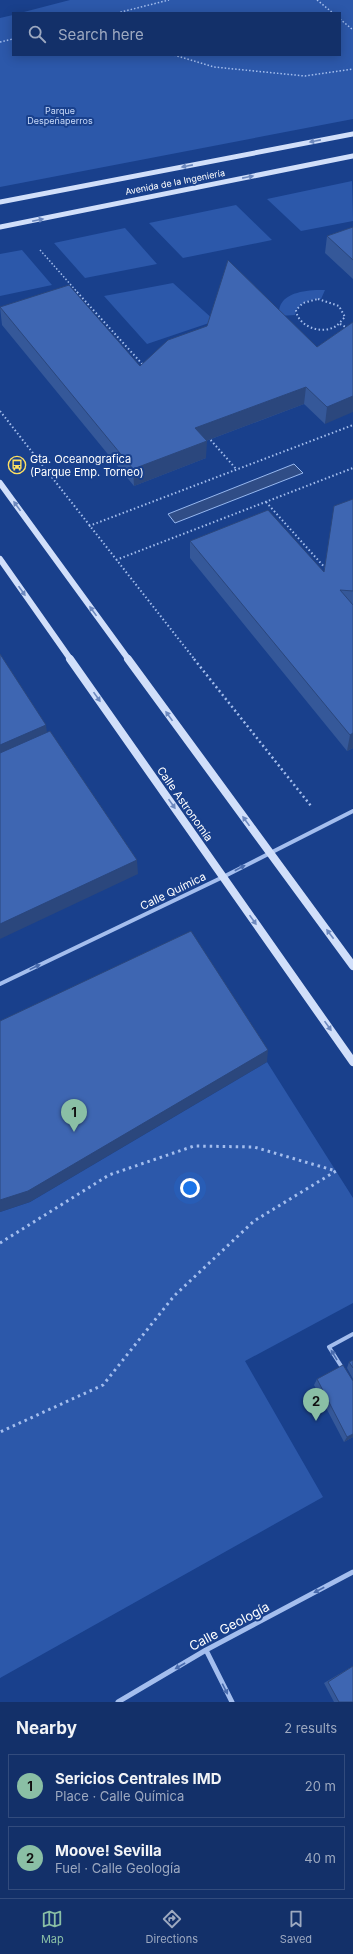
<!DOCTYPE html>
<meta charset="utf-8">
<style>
:root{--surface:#133069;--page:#203c71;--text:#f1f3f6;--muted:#9da9c0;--line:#324b7d;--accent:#8abfa5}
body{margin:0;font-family:Inter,sans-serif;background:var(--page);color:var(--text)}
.you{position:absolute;left:190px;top:1188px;width:14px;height:14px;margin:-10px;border:3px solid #fff;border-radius:50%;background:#1a73e8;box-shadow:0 0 0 6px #1a73e833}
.badge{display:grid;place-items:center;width:26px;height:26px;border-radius:50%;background:var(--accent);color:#111;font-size:13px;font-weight:700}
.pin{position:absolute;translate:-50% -33px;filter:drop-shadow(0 1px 2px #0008)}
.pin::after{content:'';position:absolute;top:21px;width:14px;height:12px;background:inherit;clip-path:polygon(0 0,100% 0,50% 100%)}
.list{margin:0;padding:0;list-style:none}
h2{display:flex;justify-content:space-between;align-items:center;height:52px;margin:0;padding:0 16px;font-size:17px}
h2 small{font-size:13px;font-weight:400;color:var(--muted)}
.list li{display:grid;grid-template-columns:26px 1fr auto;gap:12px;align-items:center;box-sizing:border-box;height:64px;margin:0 8px 8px;padding:0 8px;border:1px solid var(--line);border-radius:0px}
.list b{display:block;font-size:15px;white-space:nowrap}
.list p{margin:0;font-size:13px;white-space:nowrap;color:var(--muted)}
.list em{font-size:13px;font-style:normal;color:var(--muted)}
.icon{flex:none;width:22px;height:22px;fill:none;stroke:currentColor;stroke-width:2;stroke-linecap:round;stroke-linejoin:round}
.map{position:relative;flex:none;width:353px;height:1702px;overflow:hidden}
.search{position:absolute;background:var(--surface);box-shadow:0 2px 10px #0003;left:12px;right:12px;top:12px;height:44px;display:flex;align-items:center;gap:10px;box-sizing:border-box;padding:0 14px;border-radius:0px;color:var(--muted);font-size:15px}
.sheet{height:196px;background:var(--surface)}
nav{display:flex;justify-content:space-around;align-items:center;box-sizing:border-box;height:56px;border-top:1px solid var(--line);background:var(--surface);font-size:11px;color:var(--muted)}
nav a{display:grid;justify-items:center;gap:2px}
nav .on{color:var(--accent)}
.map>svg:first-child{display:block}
.green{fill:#2c58aa}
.water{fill:#304d86;stroke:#97b8f0}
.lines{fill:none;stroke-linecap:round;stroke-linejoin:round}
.path-far3{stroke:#a4beee;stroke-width:1.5;stroke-dasharray:1.5 2;stroke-linecap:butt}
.path-far2{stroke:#a4beee;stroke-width:2;stroke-dasharray:1.5 2.5;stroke-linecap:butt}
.path-far1{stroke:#a4beee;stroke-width:2.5;stroke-dasharray:2 3;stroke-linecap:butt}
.path{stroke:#a4beee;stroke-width:3;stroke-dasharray:2.5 4;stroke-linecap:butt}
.lane{stroke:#a4beee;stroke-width:4}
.street-far1{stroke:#a4beee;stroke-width:4}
.street{stroke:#a4beee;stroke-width:5}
.secondary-far2{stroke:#d1dffa;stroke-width:5}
.secondary-far1{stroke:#d1dffa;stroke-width:6}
.secondary{stroke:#d1dffa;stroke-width:8}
.wall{fill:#355899}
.shaded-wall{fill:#2b477d}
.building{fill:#3e66b2;stroke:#2b477d}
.oneway{fill:#6c88be}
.oneway2{fill:#4a6cae}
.labels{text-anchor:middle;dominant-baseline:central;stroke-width:4;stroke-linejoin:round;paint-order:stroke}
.far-park-label{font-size:9px;fill:#cadbfa;stroke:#19408c}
.far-street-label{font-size:9px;fill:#fff;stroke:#19408c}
.poi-label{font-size:11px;fill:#fff;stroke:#19408c;text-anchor:start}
.street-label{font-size:11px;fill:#fff;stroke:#19408c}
.near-street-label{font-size:13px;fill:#fff;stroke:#19408c}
</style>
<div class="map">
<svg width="353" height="1702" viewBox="0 0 353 1702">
<rect width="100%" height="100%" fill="#19408c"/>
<path class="green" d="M 70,0 L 353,0 L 353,119 L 0,187 L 0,18 L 13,15 L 13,55 L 340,55 L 340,13 L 20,13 Z
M 352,181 L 353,221 L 301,231 L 267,199 Z
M 236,205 L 272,240 L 183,258 L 149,223 Z
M 125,228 L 157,264 L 85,278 L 54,243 Z
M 22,250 L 52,285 L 0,296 L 0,254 Z
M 173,283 L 215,321 L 147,344 L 104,296 Z
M 316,290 L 325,290 L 321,299 C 310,298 297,303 295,315 L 279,316 C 277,295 299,291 316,290 Z
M 267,1062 L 353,1198 L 353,1303 L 245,1361 L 323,1497 L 0,1678 L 0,1212 L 30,1202 Z"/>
<path class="water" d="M 294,464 L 303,473 L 175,523 L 168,514 Z"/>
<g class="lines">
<path class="path-far3" d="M 317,0 L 333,13
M 117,13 L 169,0
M 340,19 L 353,30
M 0,42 L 13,39
M 174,55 L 214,67 L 305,76 L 353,69
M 40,250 L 78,293"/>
<path class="path-far2" d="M 77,292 L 144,366
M 318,299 L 339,306 L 345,317 C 342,320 339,324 336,326 C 322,335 298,327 296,310 L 303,303 Z
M 340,324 L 353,331
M 0,411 L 195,660
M 208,437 L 237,470
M 266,502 L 327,570
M 89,526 L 353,425
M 116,560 L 353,468"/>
<path class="path-far1" d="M 194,659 L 311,806"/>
<path class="path" d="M 0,1243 L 109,1175 L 194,1146 L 254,1147 L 336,1171 L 254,1221 L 174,1296 L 103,1385 L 0,1432"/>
<path class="lane" d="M 343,1369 L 329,1347 L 353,1334"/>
<path class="street-far1" d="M 0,984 L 223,877 L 353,811"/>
<path class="street" d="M 206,1650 L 232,1702
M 118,1702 L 206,1650 L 353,1572"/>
<path class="secondary-far2" d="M 0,202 L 353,134
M 0,227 L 353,156"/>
<path class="secondary-far1" d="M 0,483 L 129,660
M 0,559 L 71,660"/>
<path class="secondary" d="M 70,659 L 353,1062
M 128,659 L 353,966"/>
</g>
<path class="wall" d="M 353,227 L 353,279 L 325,253 L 327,236 Z
M 0,307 L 140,366 L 317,347 L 353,322 L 325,424 L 304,404 L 206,441 L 206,458 L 134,486 L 2,325 Z
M 353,499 L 353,748 L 347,751 L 190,558 L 190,541 L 324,572 Z
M 353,1360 L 353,1379 L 347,1368 L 349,1362 Z
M 317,1379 L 353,1437 L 344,1442 L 314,1385 Z
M 353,1666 L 353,1702 L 334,1702 L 324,1683 Z"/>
<path class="shaded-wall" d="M 306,387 L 304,404 L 195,445 L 195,428 Z
M 353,396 L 353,412 L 325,424 L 327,407 Z
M 207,441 L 206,458 L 134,486 L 133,469 Z
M 46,725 L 48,740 L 0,761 L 0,745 Z
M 353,733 L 353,748 L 347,751 L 350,735 Z
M 137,860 L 138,874 L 0,939 L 0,924 Z
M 268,1050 L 267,1062 L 30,1202 L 0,1212 L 0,1200 Z
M 353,1434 L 353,1437 L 344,1442 L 347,1437 Z"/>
<path class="building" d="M 353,227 L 353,260 L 327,236 Z
M 228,260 L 317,347 L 353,322 L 353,396 L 327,407 L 306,387 L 195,428 L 207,441 L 133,469 L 0,307 L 69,285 L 140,366 L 168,340 L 207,326 Z
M 353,499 L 353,591 L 340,590 L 353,605 L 353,733 L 350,735 L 190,541 L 268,510 L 324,572 L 334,506 Z
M 0,654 L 46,725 L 0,745 Z
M 50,731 L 137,860 L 0,924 L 0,753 Z
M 191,931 L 268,1050 L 28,1191 L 0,1200 L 0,1021 Z
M 353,1360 L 353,1368 L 349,1362 Z
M 343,1365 L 353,1381 L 353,1434 L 347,1437 L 317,1379 Z
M 353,1666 L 353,1702 L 339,1702 L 328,1682 Z"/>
<defs><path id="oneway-solid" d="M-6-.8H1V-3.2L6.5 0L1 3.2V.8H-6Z"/></defs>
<g class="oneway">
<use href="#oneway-solid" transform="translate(315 141) rotate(169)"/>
<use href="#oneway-solid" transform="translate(187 166) rotate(169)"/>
<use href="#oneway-solid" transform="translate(248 177) rotate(-11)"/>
<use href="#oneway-solid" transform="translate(38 220) rotate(-12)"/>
<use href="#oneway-solid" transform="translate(17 506) rotate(-126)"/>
<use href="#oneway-solid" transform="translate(22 591) rotate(55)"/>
<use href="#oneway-solid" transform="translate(93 611) rotate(-126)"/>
<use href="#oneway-solid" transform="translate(97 697) rotate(55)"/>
<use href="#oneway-solid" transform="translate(169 716) rotate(-126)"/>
<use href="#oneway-solid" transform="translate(172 804) rotate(55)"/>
<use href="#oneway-solid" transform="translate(246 821) rotate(-126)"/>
<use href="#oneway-solid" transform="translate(253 920) rotate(55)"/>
<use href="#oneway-solid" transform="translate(330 934) rotate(-127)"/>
<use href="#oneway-solid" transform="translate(328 1026) rotate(55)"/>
</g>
<g class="oneway2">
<use href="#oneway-solid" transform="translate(240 868) rotate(-28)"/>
<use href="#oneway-solid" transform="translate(35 967) rotate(-26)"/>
<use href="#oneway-solid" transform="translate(334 1355) rotate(-121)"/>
<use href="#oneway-solid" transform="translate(319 1590) rotate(152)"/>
<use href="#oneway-solid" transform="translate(180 1666) rotate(150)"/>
<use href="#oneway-solid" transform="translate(225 1689) rotate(63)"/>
</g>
<defs>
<symbol id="bus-ring" viewBox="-11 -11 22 22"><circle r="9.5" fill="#19408c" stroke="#ffe161" stroke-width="1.5"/><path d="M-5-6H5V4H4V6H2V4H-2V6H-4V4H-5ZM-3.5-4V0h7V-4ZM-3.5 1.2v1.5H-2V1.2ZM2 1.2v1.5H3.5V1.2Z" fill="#ffe161"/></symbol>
</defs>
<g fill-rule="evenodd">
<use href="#bus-ring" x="7" y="455" width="20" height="20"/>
</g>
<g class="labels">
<g class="far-park-label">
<text x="60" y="110">Parque<tspan x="60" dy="10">Despeñaperros</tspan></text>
</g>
<g class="far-street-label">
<text transform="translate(175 182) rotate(-11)">Avenida de la Ingeniería</text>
</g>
<g class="poi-label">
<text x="30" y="459">Gta. Oceanografica<tspan x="30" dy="13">(Parque Emp. Torneo)</tspan></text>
</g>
<g class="street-label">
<text transform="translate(185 804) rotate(55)">Calle Astronomía</text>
<text transform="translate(173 891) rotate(-26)">Calle Química</text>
</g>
<g class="near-street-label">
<text transform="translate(229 1626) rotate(-28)">Calle Geología</text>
</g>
</g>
</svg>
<div class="you"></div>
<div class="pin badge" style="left:74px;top:1132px">1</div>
<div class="pin badge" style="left:316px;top:1421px">2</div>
<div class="search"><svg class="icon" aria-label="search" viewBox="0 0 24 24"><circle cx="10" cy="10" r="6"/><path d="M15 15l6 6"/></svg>Search here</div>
</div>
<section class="sheet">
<h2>Nearby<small>2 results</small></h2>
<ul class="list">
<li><span class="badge">1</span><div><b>Sericios Centrales IMD</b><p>Place · Calle Química</p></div><em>20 m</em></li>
<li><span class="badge">2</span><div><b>Moove! Sevilla</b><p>Fuel · Calle Geología</p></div><em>40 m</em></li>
</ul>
</section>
<nav>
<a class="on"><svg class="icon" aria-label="map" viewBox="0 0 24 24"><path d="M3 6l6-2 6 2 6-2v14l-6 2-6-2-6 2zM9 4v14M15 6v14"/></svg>Map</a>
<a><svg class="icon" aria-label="directions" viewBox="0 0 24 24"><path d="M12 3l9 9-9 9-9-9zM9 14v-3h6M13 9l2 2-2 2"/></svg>Directions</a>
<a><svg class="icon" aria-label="saved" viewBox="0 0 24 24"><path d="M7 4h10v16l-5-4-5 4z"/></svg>Saved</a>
</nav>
